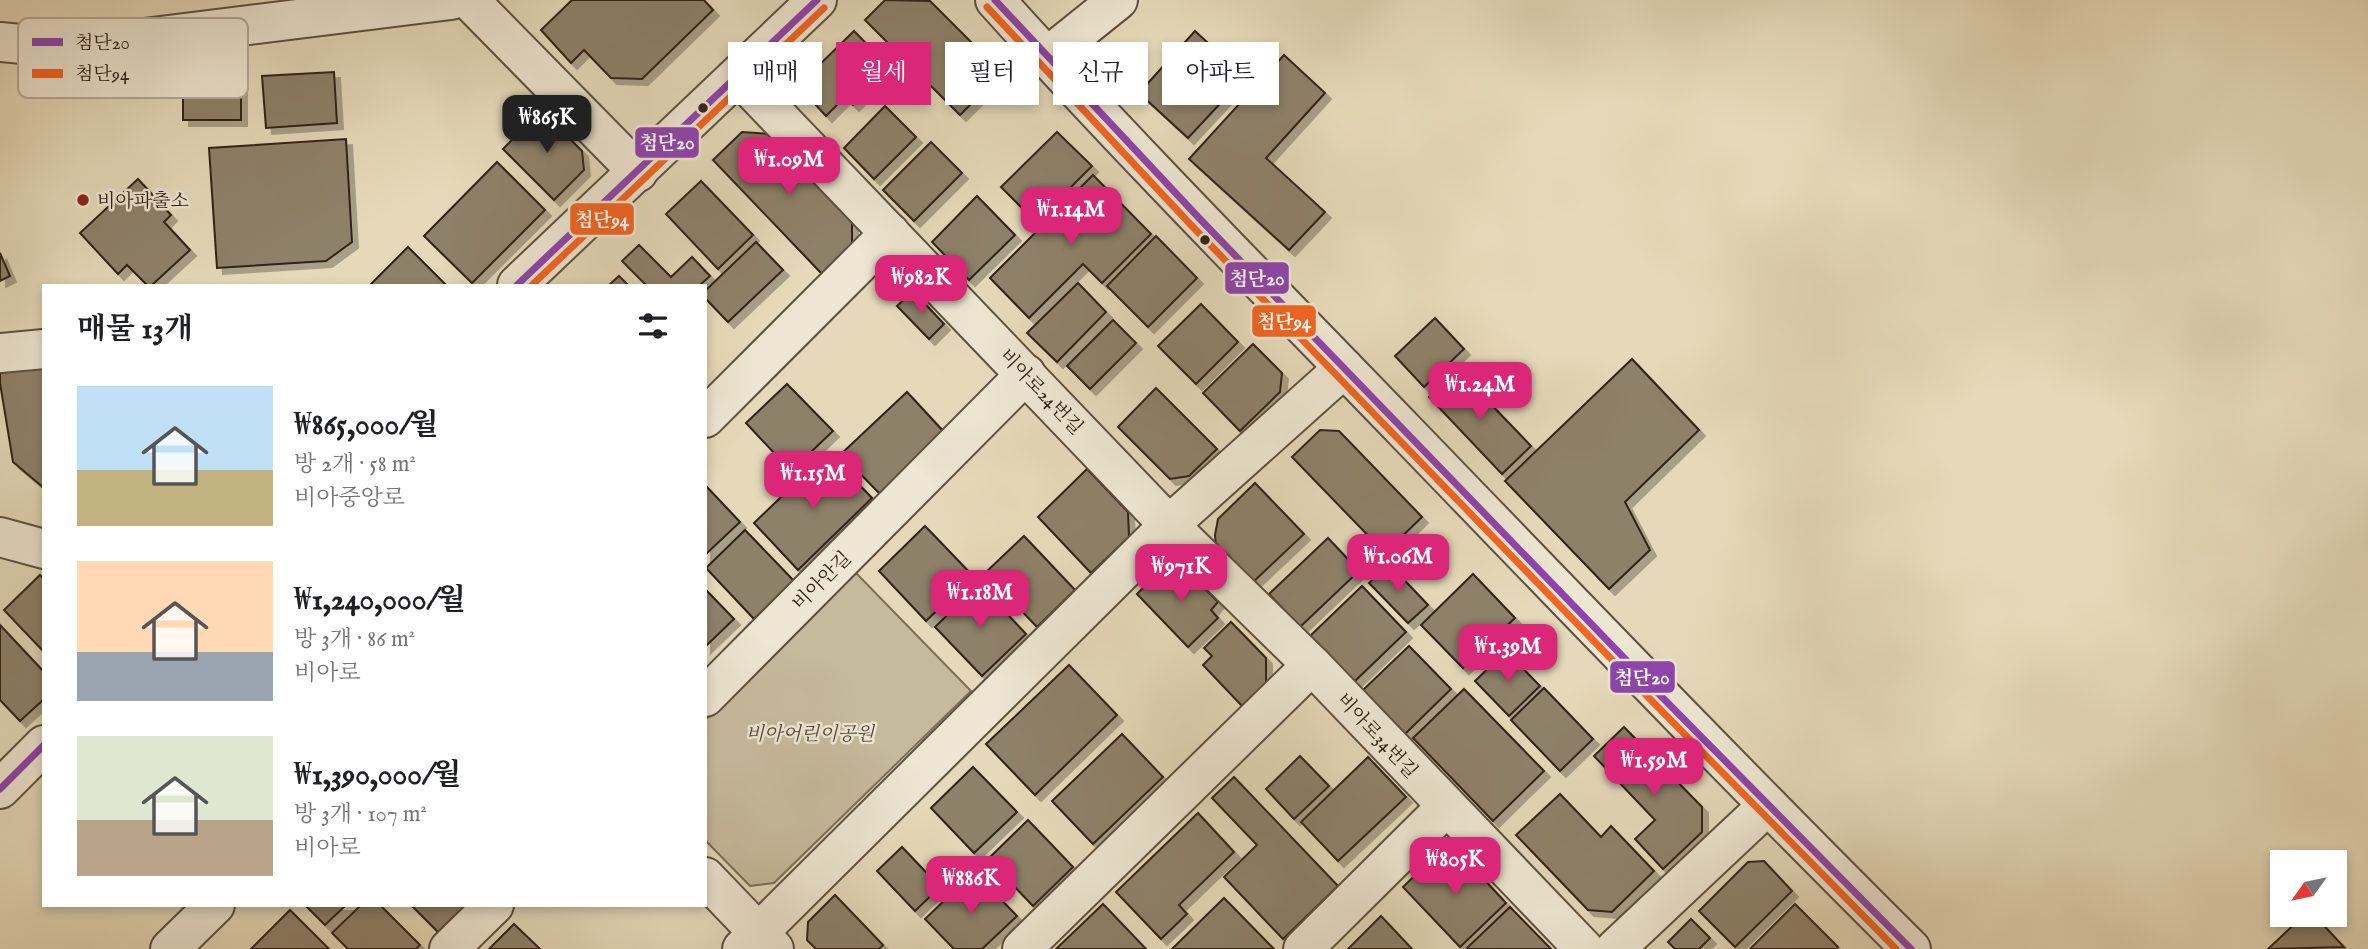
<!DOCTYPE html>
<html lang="ko">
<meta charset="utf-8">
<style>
:root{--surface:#fff;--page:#f2f2f2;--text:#202124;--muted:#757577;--accent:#db2777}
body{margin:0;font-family:"IM FELL English","Noto Serif KR",serif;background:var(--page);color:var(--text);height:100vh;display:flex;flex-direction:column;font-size:26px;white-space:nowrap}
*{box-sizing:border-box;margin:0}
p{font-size:23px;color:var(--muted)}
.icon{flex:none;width:38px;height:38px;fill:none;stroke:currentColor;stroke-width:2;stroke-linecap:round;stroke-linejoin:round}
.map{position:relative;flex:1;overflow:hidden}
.sheet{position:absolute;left:42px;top:284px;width:665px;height:623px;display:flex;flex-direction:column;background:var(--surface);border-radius:0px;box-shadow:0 4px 10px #0003}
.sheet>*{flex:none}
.top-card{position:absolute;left:728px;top:42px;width:665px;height:63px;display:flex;gap:14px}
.needle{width:46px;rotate:237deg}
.buttons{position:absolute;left:2270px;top:850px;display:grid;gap:14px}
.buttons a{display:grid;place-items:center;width:77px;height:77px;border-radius:0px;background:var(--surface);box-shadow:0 4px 10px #0003;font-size:35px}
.price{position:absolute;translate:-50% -60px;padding:0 16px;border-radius:14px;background:var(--accent);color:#fff;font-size:23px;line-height:46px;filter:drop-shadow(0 2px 4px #0008)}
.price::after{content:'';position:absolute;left:50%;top:42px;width:21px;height:16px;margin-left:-10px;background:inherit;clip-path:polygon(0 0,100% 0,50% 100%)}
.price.on{background:#222;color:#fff}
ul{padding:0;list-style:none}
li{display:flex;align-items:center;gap:21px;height:175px;padding:0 35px}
li span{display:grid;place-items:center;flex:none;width:196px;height:140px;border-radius:0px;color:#555}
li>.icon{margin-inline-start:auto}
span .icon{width:84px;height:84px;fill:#fffc;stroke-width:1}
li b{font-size:30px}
h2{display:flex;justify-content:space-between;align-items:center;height:84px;padding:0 35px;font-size:30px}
.tag{padding:0 24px;border-radius:0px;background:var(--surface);box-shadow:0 4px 10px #0003;font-size:24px;line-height:63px}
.tag.on{background:var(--accent);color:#fff}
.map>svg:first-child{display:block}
.green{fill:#c6ba9d;stroke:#7b6e5a;stroke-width:2}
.building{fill:#8e816b;stroke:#302217;stroke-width:2;filter:url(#shadow)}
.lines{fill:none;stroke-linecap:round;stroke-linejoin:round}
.minor-casing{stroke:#5d5040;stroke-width:42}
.minor{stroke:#eee6d2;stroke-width:38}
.bus-1-casing{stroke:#eee6d2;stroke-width:12}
.bus-2-casing{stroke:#eee6d2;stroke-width:12}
.bus-1{stroke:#8e44ad;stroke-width:7}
.bus-2{stroke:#f26522;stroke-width:7}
.bus-dot{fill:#302217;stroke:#eee6d2;stroke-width:2.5}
.poi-dot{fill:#8f2418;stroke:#eee6d2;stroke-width:2.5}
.labels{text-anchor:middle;stroke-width:5;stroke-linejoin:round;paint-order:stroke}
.poi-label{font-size:19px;fill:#302217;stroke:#eee6d2;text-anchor:start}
.street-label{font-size:19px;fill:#302217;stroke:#eee6d2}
.park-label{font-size:19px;font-style:italic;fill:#564838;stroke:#eee6d2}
.key{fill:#eee6d2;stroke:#b5ab9a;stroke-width:2}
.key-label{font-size:19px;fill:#302217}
.line-badge{stroke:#eee6d2;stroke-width:2.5}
.badge-label{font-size:19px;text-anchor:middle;font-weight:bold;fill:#fff}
</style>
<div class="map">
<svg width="2368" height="949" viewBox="0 0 2368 949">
<defs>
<filter id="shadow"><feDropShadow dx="6" dy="6" stdDeviation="0" flood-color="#0004"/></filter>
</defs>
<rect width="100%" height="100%" fill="#e5d9b9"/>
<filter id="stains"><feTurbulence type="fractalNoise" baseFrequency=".00286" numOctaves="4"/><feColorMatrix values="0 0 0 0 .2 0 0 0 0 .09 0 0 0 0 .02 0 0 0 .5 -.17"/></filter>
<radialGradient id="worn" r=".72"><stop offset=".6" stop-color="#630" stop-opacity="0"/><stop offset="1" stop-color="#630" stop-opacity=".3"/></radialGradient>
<!-- green -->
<path class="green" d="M856,573l115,118 -197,192 -24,3 -45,-46v-120z"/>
<!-- building -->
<g class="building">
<path d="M572,0h132l9,10 -71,69 -31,-1 -27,-28 -13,13 -30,-33z"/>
<path d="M885,0l45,1 63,63 -9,9 9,9 -33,33 -95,-95z"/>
<path d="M854,31l36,37 -37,37 -8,-8 -19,19 -14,-15 -5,-16 3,-11z"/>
<path d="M1195,31l50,46 -57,61 -49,-45z"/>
<path d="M1284,55l41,38 -59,65 59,54 -36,38 -100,-91z"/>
<rect x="183" y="67" width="58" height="53"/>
<path d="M334,72l3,51 -71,5 -4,-52z"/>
<path d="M885,106l31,31 -42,42 -30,-31z"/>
<path d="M541,110l41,41 2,19 -30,30 -51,-51z"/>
<path d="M742,132l28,2 82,85v27l-30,28 -109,-114z"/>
<path d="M1057,132l35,34 -56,56 -35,-35z"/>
<path d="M346,139l6,103 -26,19 -109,7 -8,-120z"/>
<path d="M931,142l31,31 -48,48 -31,-31z"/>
<path d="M497,162l48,48 -73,73 -48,-47z"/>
<path d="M1093,175l58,59 -49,49 -19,-19 -54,54 -39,-40z"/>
<path d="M138,179l33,36 -7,7 26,28 -38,35h-5l-20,-20 -9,9 -38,-41z"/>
<path d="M701,181l52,54 -35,34 -52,-55z"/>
<path d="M977,196l38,39 -46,45 -37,-38z"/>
<path d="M1156,236l41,42 -49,49 -41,-41z"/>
<path d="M756,242l27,28 -55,52 -23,-24v-7z"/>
<path d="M639,245l32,32 21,-20 18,19 -10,9h-54l-24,-24z"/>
<path d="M408,247l38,38h-76z"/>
<path d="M0,253l10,23 -10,5z"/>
<path d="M619,276l9,9h-19z"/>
<path d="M1078,283l28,29 -49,50 -30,-29z"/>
<path d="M913,291l31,33 -15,15 -32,-33z"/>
<path d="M1201,304l37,38 -42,42 -38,-38z"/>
<path d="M1435,318l29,31 -40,38 -29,-31z"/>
<path d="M1113,320l23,23 -46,46 -23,-23z"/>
<path d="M1253,344l29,29 -2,19 -40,39 -37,-38z"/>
<path d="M1632,359l67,71 -74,72 25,48 -41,39 -104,-108z"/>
<path d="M44,366v122l-31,-26 -13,-79v-10z"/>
<path d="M1458,370l73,76 -29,28 -73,-77z"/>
<path d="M787,384l46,47 -42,40 -45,-48z"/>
<path d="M1156,388l61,61 -28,27 -19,3 -52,-52z"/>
<path d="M907,392l37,40 -64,62 -39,-40z"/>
<path d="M1320,430l19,1 83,86 -37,36 -93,-96z"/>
<path d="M828,452l44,46 -74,72 -44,-47z"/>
<path d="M1087,469l41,43 1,25 -38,36 -53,-56z"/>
<path d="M1255,483l49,51 -53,50 -35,-37 -1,-12 3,-16z"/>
<path d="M705,485l35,37 -35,33z"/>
<path d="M925,526l48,50 -47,45 -47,-50z"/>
<path d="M745,530l49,51 -40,38 -48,-51z"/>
<path d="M1024,536l51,54 -38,37 -52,-54z"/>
<path d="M1328,538l31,33 -59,56 -31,-33z"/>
<path d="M1389,564l39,41 -20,18 -39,-40z"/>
<path d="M1160,571h28l30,31 -7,8 7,8 -30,29 -51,-53z"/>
<path d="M1473,574l42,44 -52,50 -42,-43z"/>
<path d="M40,575l4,4v73l-40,-42z"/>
<path d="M979,584l47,50 -44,42 -47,-49z"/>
<path d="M1362,586l44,46 -52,50 -44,-46z"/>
<path d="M705,589l29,30 -29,28z"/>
<path d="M1231,622l35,36v27l-23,22 -40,-42 9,-9 -8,-8z"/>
<path d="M0,625l44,47v27l-24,22 -20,-21z"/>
<path d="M1409,646l42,43 -46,45 -42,-44z"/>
<path d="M1506,651l34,35 -31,30 -34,-35z"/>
<path d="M1069,665l48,50 -82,80 -49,-51z"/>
<path d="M1544,688l49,51 -33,32 -49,-51z"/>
<path d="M1464,689l80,82 -51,50 -80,-83z"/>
<path d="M1624,727l78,80v25l-39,37 -28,-30 20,-19 -61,-64z"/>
<path d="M1122,734l41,43 -70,67 -41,-43z"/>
<path d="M1300,756l29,30 -35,33 -28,-30z"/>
<path d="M1368,757l38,40 -68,64 -37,-39z"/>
<path d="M973,767l44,45 -43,41 -43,-45z"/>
<path d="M1234,777l104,109 -55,53 -59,-62 33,-32 -45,-47z"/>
<path d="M1560,794l41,43 10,-11 43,45 -42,41 -24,-2 -72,-75z"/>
<path d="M1198,813l36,39 -55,53 8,9 -26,25 -45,-47z"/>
<path d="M1028,820l45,47 -40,39 -45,-47z"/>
<path d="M902,847l38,40 -25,24 -38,-40z"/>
<path d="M1435,856l29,2 42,45 -46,44 -57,-60z"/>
<path d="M1764,861l28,30 -57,56 -36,-36 49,-49z"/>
<path d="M974,872l43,44 -35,33h-28l-29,-30z"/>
<path d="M835,895l48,50 -4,4h-63l-9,-9 1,-18z"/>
<path d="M1224,898l50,51h-102z"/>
<path d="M1103,904l43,45h-90z"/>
<path d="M1795,904l43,43 -2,2h-86z"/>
<path d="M305,905h41l-21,20z"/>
<path d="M361,905h19l40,40 -4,4h-68l-16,-16z"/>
<path d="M411,905h55l-28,27z"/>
<path d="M1510,907l41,42h-83l-1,-1z"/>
<path d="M290,910l39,39h-78z"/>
<path d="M2304,915h10l30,32 -76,2z"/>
<path d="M1381,916l31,33h-64z"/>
<path d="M1691,919l19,19 -11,11h-24l-7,-7z"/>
<path d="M514,924l26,25h-51z"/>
</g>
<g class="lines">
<defs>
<g id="minor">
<path d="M469,0l169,172"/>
<path d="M995,0c133,148 273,289 411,432 168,174 334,347 505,517"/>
<path d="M0,42l64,6 387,-48"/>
<path d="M1047,57l71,-57"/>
<path d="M739,76l430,449 143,140 272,284"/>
<path d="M517,285l300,-285"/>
<path d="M0,353l44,-4"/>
<path d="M705,418l185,-185"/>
<path d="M0,537l44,12"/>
<path d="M705,697l321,-323"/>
<path d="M0,789l44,-44"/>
<path d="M705,877l69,72"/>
<path d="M170,949l45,-44"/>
<path d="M449,949l45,-44"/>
<path d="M742,949l427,-424 175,-157"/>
<path d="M1022,949l290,-284"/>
<path d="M1303,949l143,-142"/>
<path d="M1615,949l152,-143"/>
</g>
</defs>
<!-- minor casing -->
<use href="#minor" class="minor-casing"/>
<!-- minor -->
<use href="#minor" class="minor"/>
<defs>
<g id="bus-1">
<path d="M995,0l204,218 458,474 254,257"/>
<path d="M517,285l300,-285"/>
<path d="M0,789l44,-44"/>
</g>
<g id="bus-2">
<path d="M987,7l204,218 459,474 246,250"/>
<path d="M532,285l292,-277"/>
</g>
</defs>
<!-- bus-1 casing -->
<use href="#bus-1" class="bus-1-casing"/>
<!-- bus-2 casing -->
<use href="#bus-2" class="bus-2-casing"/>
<!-- bus-1 -->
<use href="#bus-1" class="bus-1"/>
<!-- bus-2 -->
<use href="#bus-2" class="bus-2"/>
</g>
<!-- markers -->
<g class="bus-dot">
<circle cx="703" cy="108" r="6"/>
<circle cx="1205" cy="240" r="6"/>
</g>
<circle class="poi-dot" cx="83" cy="200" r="7"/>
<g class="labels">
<!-- poi labels -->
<g class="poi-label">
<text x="97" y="207">비아파출소</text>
</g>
<!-- street labels -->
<g class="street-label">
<text transform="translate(1042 391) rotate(46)" y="7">비아로24번길</text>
<text transform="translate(821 580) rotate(-45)" y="7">비아안길</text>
<text transform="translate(1378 735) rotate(47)" y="7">비아로34번길</text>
</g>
<!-- park labels -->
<g class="park-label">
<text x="810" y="740">비아어린이공원</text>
</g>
</g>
<!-- legend -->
<rect x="18" y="18" width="230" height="80" rx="10" class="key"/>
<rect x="32" y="38" width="31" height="8" fill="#8e44ad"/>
<rect x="32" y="69" width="31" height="9" fill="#f26522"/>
<g class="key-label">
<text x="75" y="49">첨단20</text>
<text x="75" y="80">첨단94</text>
</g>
<g class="line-badge">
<rect x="634" y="126" width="66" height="33" rx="7" fill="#8e44ad"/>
<rect x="569" y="202" width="66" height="34" rx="7" fill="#f26522"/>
<rect x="1224" y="261" width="66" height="34" rx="7" fill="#8e44ad"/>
<rect x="1251" y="304" width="66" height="34" rx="7" fill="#f26522"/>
<rect x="1609" y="660" width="67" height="34" rx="7" fill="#8e44ad"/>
</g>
<g class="badge-label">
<text x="667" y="149">첨단20</text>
<text x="602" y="226">첨단94</text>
<text x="1257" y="285">첨단20</text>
<text x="1284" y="328">첨단94</text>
<text x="1642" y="684">첨단20</text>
</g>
<rect width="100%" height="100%" filter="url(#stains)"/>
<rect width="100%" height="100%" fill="url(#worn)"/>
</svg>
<div class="buttons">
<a><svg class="needle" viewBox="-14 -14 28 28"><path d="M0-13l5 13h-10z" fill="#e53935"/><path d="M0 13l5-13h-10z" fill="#757577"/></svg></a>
</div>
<b class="price on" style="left:547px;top:155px">₩865K</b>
<b class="price" style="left:789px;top:197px">₩1.09M</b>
<b class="price" style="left:1071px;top:247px">₩1.14M</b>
<b class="price" style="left:921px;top:315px">₩982K</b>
<b class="price" style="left:1480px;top:422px">₩1.24M</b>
<b class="price" style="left:813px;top:511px">₩1.15M</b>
<b class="price" style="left:1398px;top:594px">₩1.06M</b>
<b class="price" style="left:1181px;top:604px">₩971K</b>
<b class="price" style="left:980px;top:630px">₩1.18M</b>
<b class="price" style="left:1508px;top:684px">₩1.39M</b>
<b class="price" style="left:1654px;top:798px">₩1.59M</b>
<b class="price" style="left:1455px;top:897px">₩805K</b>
<b class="price" style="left:971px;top:916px">₩886K</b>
<div class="top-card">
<a class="tag">매매</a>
<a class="tag on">월세</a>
<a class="tag">필터</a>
<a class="tag">신규</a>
<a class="tag">아파트</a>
</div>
<section class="sheet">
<h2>매물 13개<svg class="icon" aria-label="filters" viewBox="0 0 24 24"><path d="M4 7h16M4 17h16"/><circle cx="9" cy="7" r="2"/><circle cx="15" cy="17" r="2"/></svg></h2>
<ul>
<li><span style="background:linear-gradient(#bfe0f5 60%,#c2b280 0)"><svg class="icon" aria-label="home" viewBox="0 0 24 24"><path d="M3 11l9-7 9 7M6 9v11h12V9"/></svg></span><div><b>₩865,000/월</b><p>방 2개 · 58 m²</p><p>비아중앙로</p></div></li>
<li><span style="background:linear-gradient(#ffd9b3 65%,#9aa5b1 0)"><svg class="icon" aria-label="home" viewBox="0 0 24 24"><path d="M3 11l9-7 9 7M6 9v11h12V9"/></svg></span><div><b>₩1,240,000/월</b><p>방 3개 · 86 m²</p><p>비아로</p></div></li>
<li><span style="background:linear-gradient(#dfe7d0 60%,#b9a48a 0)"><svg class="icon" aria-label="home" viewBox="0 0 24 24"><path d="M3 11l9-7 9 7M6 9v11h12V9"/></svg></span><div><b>₩1,390,000/월</b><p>방 3개 · 107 m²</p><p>비아로</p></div></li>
</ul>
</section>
</div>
